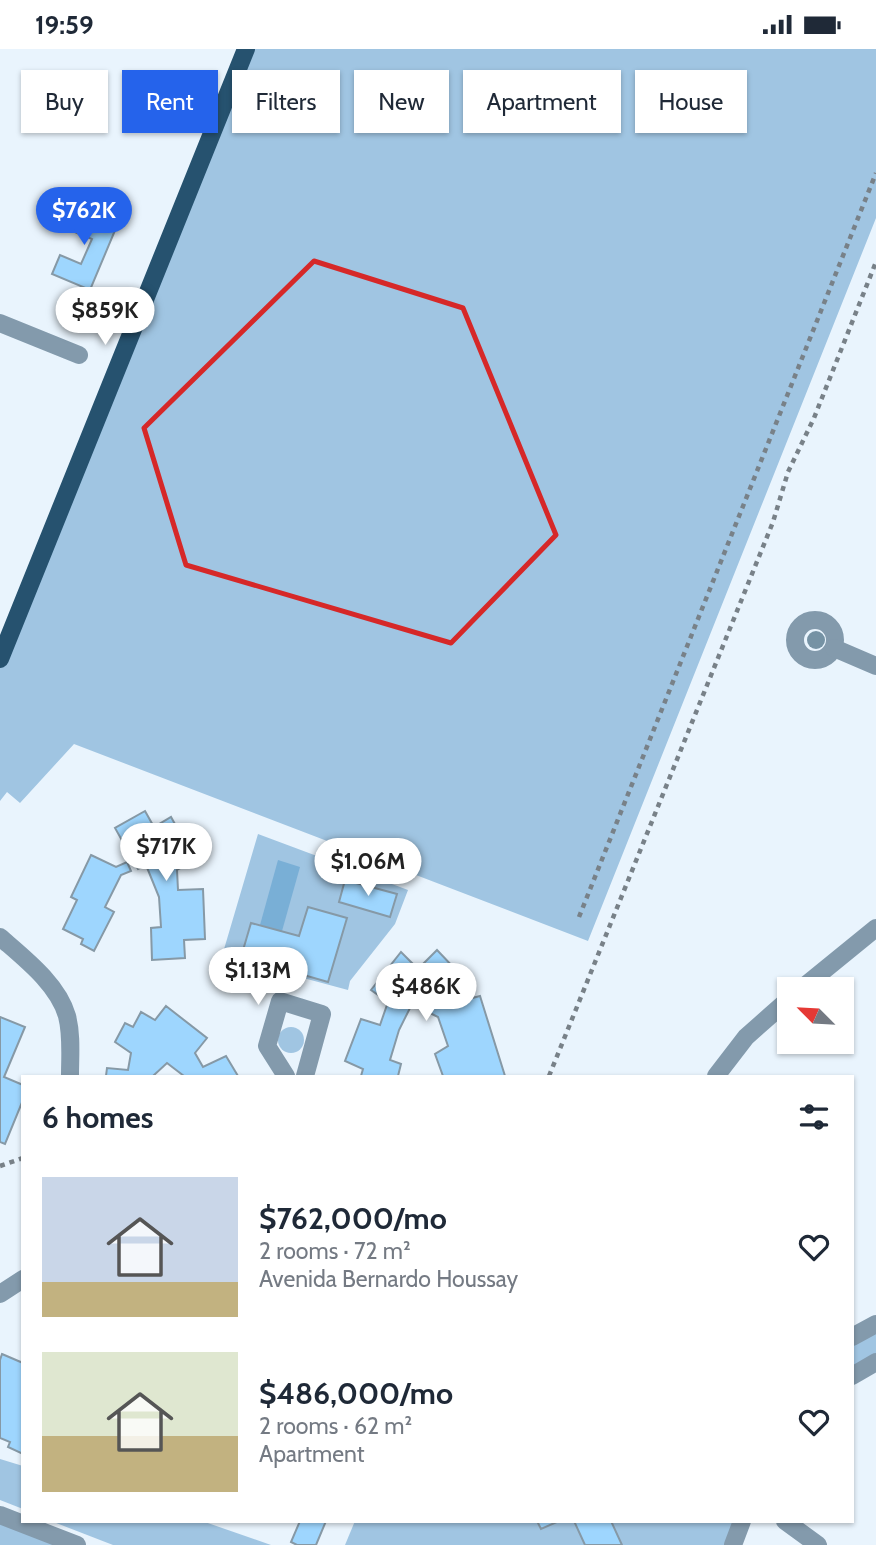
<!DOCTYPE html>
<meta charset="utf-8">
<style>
:root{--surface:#fff;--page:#f2f2f3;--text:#1f2937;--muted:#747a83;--accent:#2563eb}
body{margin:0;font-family:Cabin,sans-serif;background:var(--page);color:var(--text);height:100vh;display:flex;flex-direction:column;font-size:26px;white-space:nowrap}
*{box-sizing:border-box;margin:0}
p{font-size:23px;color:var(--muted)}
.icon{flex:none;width:38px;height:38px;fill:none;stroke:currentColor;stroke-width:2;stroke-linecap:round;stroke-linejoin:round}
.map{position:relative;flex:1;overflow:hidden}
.details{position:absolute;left:21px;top:1026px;width:833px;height:448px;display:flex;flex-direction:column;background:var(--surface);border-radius:0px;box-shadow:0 2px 5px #0004}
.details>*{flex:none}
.top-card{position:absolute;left:21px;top:21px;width:835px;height:63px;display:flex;gap:14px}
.needle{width:46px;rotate:294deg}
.controls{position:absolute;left:777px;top:928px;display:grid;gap:14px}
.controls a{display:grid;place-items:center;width:77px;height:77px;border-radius:0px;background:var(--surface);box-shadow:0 2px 5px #0004;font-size:35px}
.price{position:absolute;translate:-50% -60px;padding:0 16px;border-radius:24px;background:#fff;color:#222;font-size:23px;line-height:46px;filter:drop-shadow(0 2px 4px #0008)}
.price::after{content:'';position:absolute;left:50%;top:42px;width:21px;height:16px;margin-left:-10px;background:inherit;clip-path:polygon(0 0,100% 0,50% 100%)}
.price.active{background:var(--accent);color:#fff}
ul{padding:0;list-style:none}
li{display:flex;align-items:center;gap:21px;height:175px;padding:0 21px}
li span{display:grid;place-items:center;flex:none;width:196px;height:140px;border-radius:0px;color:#555}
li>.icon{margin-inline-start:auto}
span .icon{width:84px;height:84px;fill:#fffc;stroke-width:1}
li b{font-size:30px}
h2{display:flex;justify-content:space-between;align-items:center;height:84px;padding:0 21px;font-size:30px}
.chip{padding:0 24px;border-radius:0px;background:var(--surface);box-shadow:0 2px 5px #0004;font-size:24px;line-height:63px}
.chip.active{background:var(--accent);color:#fff}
.status{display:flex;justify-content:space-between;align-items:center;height:49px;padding:0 35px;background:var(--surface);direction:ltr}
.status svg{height:19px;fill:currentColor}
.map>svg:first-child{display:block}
.green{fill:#a0c5e2}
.water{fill:#79afd6}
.building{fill:#9ed6fe;stroke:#8699a6;stroke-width:2}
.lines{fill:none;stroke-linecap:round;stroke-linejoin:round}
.path{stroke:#788188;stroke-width:4.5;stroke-dasharray:5 5;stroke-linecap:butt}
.minor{stroke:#839aac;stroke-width:18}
.major{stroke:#26526f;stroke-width:18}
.tree{fill:#7592a4}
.marked{fill:none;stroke:#d62828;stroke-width:5;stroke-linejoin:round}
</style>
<div class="status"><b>19:59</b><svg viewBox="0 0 49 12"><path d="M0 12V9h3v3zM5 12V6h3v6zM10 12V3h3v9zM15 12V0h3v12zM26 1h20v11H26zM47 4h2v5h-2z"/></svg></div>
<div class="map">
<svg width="876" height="1496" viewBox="0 0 876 1496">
<rect width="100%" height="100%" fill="#e9f4fd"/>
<!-- green -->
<g class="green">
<path d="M246,0h630v169l-288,723 -514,-197 -54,59 -13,-11 -7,9v-142z"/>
<path d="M258,785l150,56 -13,34 -45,57 -2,9 -126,-34z"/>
<circle cx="291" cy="991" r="13"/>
<path d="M876,1275v38l-24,14v-38z"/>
<path d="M0,1410l23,7v43l-23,-9z"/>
<path d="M0,1466l77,30h-77z"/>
<path d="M51,1472h151l69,24h-158z"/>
<path d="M355,1472h387l-9,24h-388z"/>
</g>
<!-- water -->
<path class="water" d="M278,811l22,7 -18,64 -22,-6z"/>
<!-- building -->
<g class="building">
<path d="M63,156l53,23 -26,62 -38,-16 8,-19 21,9 11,-25 -37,-15z"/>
<path d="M145,762l9,16 17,-10 24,43 -18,10 1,20 25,-1 2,50 -21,1 1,18 -33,2 -1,-32 10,-1 -2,-30 -13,-32 -8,4 -23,-41z"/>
<path d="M91,806l25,12 11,-5 4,9 -10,4 -16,32 9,5 -20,39 -13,-7 2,-5 -20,-10 14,-29 -6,-3z"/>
<path d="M345,831l52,14 -7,23 -51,-15z"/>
<path d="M308,858l39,11 -19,64 -87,-25 10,-34 48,13z"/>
<path d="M437,901l20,21 -13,14 9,18 27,-7 25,80h-62l-8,-22 13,-8 -10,-29 -26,-13 -13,26 -9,30 11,4 -3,12h-37l2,-7 -18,-8 16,-42 19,6 8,-23 -17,-12 30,-38 17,17z"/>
<path d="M166,957l41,32 -12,15 8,14 23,-11 12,20h-54l-17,-13 -14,13h-47l1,-8 21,2 3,-17 -16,-11 10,-19 8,4 8,-15 14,8z"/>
<path d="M0,968l25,10 -21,50 19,8v15l-18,44 -5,-2z"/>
<path d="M2,1305l21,9v91l-15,-7 2,-5 -10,-4v-78z"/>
<path d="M300,1472h26l-10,24h-19l-6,-3z"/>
<path d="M537,1472h22l-18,8z"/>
<path d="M574,1472h37l11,24h-37z"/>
</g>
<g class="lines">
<!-- path -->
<g class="path">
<path d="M579,868l297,-744"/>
<path d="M549,1027l224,-554 15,-50 26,-54 62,-156"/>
<path d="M0,1117l23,-8"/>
</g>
<!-- minor -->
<g class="minor">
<path d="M0,274l79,32"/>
<circle cx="815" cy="591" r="20"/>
<path d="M834,599l42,18"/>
<path d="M0,888c24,21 58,47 67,79 5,19 3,40 3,60"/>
<path d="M801,940l75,-61"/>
<path d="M286,1027l-19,-30 13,-45 42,13 -17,62"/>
<path d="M716,1027l30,-39 43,-38"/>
<path d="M0,1245l23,-15"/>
<path d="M852,1288l24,-13"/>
<path d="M852,1327l24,-14"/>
<path d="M0,1466l77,30"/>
<path d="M785,1472l33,24"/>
<path d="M733,1496l9,-24"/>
</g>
<!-- major -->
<path class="major" d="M0,610l246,-610"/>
</g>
<!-- trees -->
<circle class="tree" cx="816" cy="591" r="9"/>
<!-- marked area -->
<path class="marked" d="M314,212l149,47 93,227 -105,108 -265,-78 -42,-137z"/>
</svg>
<div class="controls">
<a><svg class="needle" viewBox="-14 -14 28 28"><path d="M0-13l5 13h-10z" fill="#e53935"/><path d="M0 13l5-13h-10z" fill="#747a83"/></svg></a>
</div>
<b class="price active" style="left:84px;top:198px">$762K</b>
<b class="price" style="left:105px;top:298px">$859K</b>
<b class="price" style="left:166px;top:834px">$717K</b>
<b class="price" style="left:368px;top:849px">$1.06M</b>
<b class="price" style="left:258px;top:958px">$1.13M</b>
<b class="price" style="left:426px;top:974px">$486K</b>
<div class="top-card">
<a class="chip">Buy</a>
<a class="chip active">Rent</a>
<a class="chip">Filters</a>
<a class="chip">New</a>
<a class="chip">Apartment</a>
<a class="chip">House</a>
</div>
<section class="details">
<h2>6 homes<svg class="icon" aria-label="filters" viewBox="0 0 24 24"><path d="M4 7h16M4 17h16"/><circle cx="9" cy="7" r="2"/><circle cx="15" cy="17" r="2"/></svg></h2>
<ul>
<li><span style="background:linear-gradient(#c9d6e8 75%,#c2b280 0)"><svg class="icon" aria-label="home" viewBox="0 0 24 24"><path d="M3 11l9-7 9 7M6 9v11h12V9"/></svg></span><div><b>$762,000/mo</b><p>2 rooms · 72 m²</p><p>Avenida Bernardo Houssay</p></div><svg class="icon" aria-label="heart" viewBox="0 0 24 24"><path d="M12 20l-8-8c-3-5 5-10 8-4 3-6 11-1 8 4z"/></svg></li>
<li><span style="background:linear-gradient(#dfe7d0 60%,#c2b280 0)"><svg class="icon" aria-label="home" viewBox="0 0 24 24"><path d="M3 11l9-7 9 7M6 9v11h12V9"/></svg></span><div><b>$486,000/mo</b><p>2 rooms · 62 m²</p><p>Apartment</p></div><svg class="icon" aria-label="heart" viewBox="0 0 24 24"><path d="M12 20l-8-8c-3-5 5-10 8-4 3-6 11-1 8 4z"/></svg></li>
</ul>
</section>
</div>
